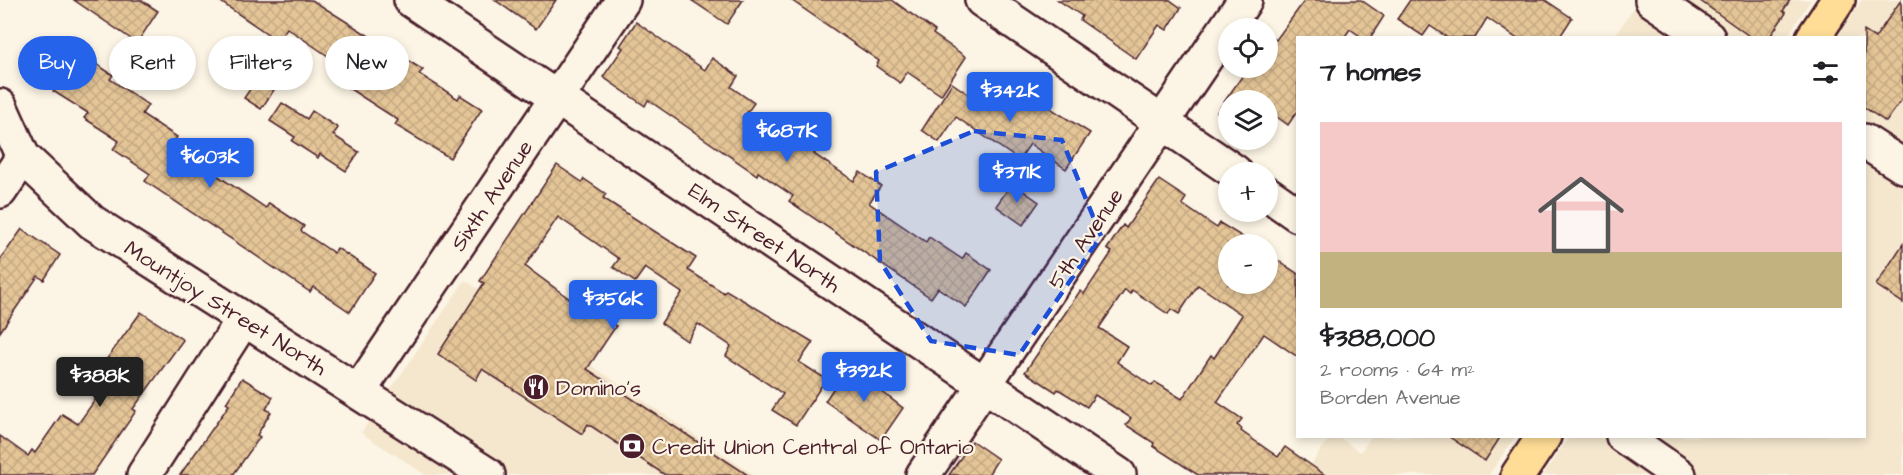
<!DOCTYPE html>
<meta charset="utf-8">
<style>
:root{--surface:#fff;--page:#f2f2f2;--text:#202124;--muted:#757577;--line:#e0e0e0;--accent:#2563eb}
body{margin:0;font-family:"Architects Daughter",sans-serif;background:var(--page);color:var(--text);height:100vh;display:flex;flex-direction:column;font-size:22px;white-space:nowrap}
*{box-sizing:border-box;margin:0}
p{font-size:20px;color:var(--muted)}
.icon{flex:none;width:33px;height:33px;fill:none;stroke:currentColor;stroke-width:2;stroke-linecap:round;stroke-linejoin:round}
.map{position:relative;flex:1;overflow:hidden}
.side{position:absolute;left:1296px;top:36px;width:570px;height:402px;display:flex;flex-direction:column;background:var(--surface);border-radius:0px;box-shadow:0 3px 9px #0003}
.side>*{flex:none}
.banner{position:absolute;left:18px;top:36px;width:570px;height:54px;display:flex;gap:12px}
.controls{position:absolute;left:1218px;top:18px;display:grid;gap:12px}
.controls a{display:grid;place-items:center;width:60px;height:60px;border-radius:50%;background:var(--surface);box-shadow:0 3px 9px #0003;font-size:30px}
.price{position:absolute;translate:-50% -51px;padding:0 14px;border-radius:6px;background:var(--accent);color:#fff;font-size:20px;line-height:39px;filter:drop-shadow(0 2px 3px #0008)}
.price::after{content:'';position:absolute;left:50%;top:36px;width:18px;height:14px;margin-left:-9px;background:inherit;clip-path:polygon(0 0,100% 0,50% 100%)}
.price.current{background:#222;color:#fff}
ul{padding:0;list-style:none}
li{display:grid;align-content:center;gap:12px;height:318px;padding:0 24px}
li+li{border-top:2px solid var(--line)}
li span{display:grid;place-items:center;height:186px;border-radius:0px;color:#555}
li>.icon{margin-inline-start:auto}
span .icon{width:108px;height:108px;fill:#fffc;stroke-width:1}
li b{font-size:26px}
h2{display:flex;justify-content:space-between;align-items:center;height:72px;padding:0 24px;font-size:26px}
.tag{padding:0 21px;border-radius:27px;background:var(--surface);box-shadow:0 3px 9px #0003;font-size:21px;line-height:54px}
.tag.current{background:var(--accent);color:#fff}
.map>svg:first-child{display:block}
.built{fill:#f5e7ce}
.building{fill:url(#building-cross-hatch);stroke:#4a1f2b;stroke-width:1.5;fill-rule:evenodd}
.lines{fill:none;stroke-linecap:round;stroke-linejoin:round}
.minor-casing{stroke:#4a1f2b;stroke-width:38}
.major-casing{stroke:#4a1f2b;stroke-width:38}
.minor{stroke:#fcf5e5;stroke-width:33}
.major{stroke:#ffdd96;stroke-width:33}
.marked{fill:#1d4ed8;fill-opacity:0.2;stroke:#1d4ed8;stroke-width:4.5;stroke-dasharray:12 8;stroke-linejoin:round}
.labels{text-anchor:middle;stroke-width:4.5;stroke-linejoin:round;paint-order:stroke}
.street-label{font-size:22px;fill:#4a1f2b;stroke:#fcf5e5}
.poi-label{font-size:22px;fill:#4a1f2b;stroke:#fcf5e5;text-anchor:start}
</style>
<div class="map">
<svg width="1903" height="475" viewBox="0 0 1903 475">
<defs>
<pattern id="building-cross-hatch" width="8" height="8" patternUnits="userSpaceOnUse" patternTransform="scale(1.5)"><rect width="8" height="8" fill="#e4c597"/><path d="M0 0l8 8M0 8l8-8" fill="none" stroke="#c5a982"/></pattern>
</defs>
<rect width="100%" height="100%" fill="#fcf5e5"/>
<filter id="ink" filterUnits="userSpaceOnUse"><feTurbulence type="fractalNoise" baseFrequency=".0167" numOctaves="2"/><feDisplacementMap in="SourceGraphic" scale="12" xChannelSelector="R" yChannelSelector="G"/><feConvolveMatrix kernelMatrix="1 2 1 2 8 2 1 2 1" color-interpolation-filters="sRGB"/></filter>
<g filter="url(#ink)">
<!-- built -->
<g class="built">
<path d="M1639,0h172l-24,37 -174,1z"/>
<path d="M1862,0h41v475h-360l26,-38 295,-1v-398l-27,-1z"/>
<path d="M465,280l289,195h-328l-65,-42z"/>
<path d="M1330,437h9l21,15 11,-15h144l-26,38h-185z"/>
</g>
<!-- building -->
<g class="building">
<path d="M74,0h67l17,11 -21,32z"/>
<path d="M218,0h94l111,70 -4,4 39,25 2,-4 22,14 -32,49 -55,-33 3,-5 -59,-38 8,-13 -22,-15 -38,-26 -9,13z"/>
<path d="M495,0h61l-20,29z"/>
<path d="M691,0h52l-16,24z"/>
<path d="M791,0h101l43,31 -2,3 33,23 -25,38 -34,-23 -7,11 -24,-17 3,-5z"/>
<path d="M1058,0h112l11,8 -14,22 -8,-5 -23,34 -56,-39 2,-4z"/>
<path d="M1305,0h56l23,16 -14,22h-7l-13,-9 -6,9h-46v72l-10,15 -11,-8 -9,15v-32h-40v20l-11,-8 31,-44h20v-34l8,6z"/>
<path d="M1410,0h135l27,18 -13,20h-43l-29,-20 -12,20h-27l-18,-12 -7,10 -26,-17z"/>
<path d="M1699,0h91l-7,11 3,2 -17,25h-17z"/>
<path d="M1901,0l2,98 -17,24 -22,-15v-76l11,7z"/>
<path d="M636,22l69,48 7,-12 26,18 -7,11 23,16 -11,15 39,26 14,-21 27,18 -9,13 40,27 6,-9 21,14 -12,17 57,39 3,-5 33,22 4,-6 25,17 -25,37 -28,-19 -7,10 -142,-97 4,-5 -35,-24 -1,3 -109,-75 -3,6 -42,-29 20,-29 -3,-2z"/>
<path d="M78,52l35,23 -3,4 38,26 -6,9 35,23 -5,8 94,63 3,-5 35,23 -3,5 33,22 3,-5 38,25 -25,39 -37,-25 -3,5 -165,-111 5,-7 -37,-25 6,-8 -35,-23 4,-5 -35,-22z"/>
<path d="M257,79l17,11 -13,19 -17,-11z"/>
<path d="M1004,79l86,54 -24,36 -36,-25 -11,16 -63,-43 -17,25 -17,-12 30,-47 34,23z"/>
<path d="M282,103l25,16 5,-8 26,17 -5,7 26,17 -13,19 -26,-17 -2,4 -26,-17 3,-4 -25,-16z"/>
<path d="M557,165l25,17 2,-3 22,15 -3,4 93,60 -8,12 36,23 2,-3 87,52 -14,20 27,17 -30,46 -24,-15 11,-16 -57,-38 5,-10 -33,-22 -11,17 -26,-18 21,-30 -37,-25 -10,14 -22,-15 6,-8 -61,-42 -33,49 60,44 3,-3 4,3 2,-4 20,14 -2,4 4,2 -29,43 161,106h-83l-77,-51 -6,10 -100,-65 -6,11 -38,-26 46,-71 -4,-2z"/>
<path d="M1159,180l27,18 -4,6 35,24 3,-5 34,21h-26v40h40v-30l30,20v83l-34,-23 -47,68 25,17 -5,6 5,4 -1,2 37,26 7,-10 40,28h-127l-45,-29 1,-3 -28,-18 5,-7 -36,-23 -8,12 -29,-18 -2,3 -31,-20 55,-81 4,3 28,-42 -5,-3 16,-24 3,3zM1198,285l44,30 -28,43 -3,-3 -29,44 -27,-17 -3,4 -35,-24 10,-16 -28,-18 26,-38 5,4 2,-4 36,24 3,-5 8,5z"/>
<path d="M1012,183l27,19 -16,23 -27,-19z"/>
<path d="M22,229l38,26 -16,25 -6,-4 -38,56v-72z"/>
<path d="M1903,244v59l-27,-18z"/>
<path d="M141,312l42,28 -50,69 3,2 -44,64h-92v-39l28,20 4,-6 3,3 27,-39 16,10 32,-45 -12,-8z"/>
<path d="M848,366l55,42 -22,32 -56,-39z"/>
<path d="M242,378l31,19 -7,12 5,3 -14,23 3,2 -27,38h-53l49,-70 -3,-2z"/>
<path d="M1448,436h53l-16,25z"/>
<path d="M972,441l26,18 -10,16h-39z"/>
</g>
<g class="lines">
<defs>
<g id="minor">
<path d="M411,0l708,475"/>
<path d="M982,0l253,172"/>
<path d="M1652,0l56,38"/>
<path d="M0,106l23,51 69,65 396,253"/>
<path d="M1864,141l39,25"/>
<path d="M0,191l23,-34"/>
<path d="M1268,194l30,21"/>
<path d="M359,391l264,-391"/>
<path d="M1623,436l56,39"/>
<path d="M144,475l99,-155"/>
<path d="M923,475l322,-475"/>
</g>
<g id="major">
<path d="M1813,38l25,-38"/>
<path d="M1518,475l26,-39"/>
</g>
</defs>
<!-- minor casing -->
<use href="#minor" class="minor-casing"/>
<!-- major casing -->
<use href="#major" class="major-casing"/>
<!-- minor -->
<use href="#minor" class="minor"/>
<!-- major -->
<use href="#major" class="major"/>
</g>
</g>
<!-- marked area -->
<path class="marked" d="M974,131l88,9 39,96 -82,119 -88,-14 -51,-80 -4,-89z"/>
<!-- icons -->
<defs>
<symbol id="restaurant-disc" viewBox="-11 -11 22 22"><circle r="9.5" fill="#4a1f2b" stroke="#fcf5e5"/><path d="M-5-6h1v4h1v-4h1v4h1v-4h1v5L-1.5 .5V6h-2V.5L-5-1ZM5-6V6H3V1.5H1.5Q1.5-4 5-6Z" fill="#fff"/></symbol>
<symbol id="bank-disc" viewBox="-11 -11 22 22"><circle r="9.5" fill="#4a1f2b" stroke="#fcf5e5"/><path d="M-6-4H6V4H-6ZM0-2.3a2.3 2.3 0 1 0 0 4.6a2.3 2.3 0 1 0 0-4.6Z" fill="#fff"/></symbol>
</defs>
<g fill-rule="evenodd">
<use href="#restaurant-disc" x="521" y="372" width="30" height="30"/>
<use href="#bank-disc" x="617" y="431" width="30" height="30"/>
</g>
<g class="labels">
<!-- street labels -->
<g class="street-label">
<text transform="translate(491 195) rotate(-56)" y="8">Sixth Avenue</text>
<text transform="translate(765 237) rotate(34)" y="8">Elm Street North</text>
<text transform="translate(1085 238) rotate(-56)" y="8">5th Avenue</text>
<text transform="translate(226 307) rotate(32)" y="8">Mountjoy Street North</text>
</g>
<!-- poi labels -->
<g class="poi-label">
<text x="556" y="395">Domino's</text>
<text x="652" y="454">Credit Union Central of Ontario</text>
</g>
</g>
</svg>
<div class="controls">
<a><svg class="icon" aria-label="locate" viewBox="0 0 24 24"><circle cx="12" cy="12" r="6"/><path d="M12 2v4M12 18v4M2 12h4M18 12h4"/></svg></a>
<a><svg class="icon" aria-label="layers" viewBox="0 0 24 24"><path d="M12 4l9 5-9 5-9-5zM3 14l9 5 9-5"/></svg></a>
<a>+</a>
<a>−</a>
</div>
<b class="price" style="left:1010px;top:123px">$342K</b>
<b class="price" style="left:787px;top:163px">$687K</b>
<b class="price" style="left:210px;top:189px">$603K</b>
<b class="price" style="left:1017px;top:204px">$371K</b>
<b class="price" style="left:613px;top:331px">$356K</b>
<b class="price" style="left:864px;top:403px">$392K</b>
<b class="price current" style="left:100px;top:408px">$388K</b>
<div class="banner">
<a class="tag current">Buy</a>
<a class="tag">Rent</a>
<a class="tag">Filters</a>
<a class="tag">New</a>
</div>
<section class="side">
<h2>7 homes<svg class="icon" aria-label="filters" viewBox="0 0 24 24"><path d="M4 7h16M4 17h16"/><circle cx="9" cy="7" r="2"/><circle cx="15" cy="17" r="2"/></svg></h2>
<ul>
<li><span style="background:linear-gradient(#f6c9c9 70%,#c2b280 0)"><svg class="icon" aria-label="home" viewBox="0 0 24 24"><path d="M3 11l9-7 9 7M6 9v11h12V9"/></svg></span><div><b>$388,000</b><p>2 rooms · 64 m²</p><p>Borden Avenue</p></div></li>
</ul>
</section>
</div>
